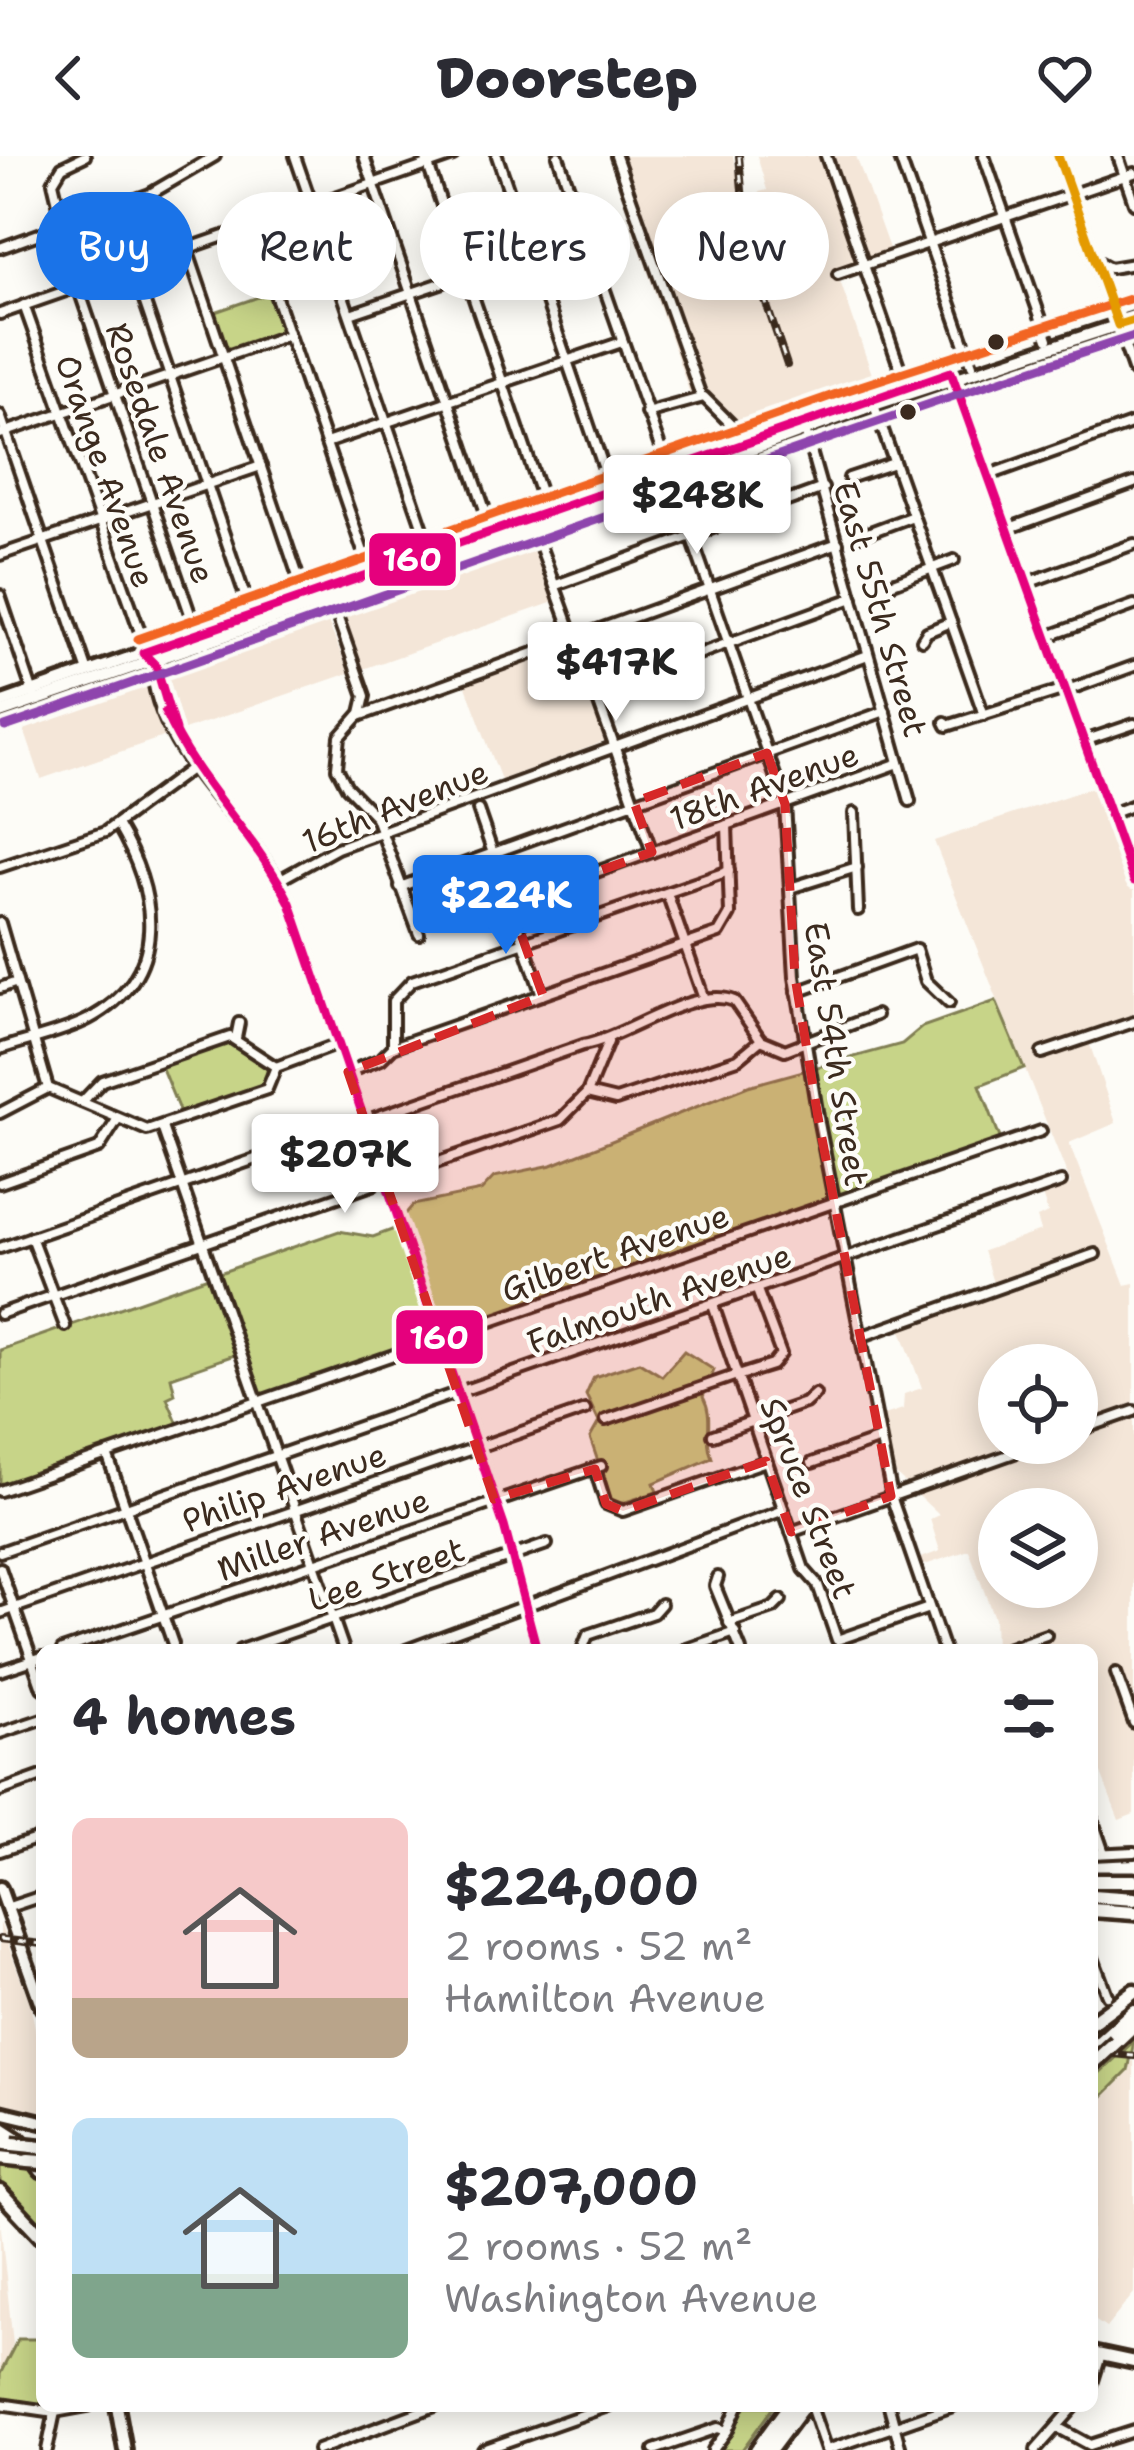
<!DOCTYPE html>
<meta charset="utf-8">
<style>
:root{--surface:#fff;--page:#f2f2f3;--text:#2b2b33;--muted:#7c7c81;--accent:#1a73e8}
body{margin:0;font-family:"Shantell Sans",sans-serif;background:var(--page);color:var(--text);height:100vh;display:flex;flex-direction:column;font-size:45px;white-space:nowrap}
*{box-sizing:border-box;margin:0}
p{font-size:39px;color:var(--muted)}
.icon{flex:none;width:66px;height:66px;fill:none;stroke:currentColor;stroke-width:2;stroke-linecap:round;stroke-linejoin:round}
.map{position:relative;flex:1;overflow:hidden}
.side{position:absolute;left:36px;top:1488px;width:1062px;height:768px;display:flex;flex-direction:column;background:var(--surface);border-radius:18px;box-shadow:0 6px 30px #0003}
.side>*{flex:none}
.top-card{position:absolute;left:36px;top:36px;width:1062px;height:108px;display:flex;gap:24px}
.controls{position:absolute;left:978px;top:1188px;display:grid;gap:24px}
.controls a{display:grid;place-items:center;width:120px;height:120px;border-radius:50%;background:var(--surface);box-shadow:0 6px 30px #0003;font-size:60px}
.price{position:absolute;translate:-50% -102px;padding:0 27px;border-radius:12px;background:#fff;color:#222;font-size:39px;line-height:78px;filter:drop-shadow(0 3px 6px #0008)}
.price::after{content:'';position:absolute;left:50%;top:72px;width:36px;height:27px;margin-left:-18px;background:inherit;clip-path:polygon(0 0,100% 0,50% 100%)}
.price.current{background:var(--accent);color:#fff}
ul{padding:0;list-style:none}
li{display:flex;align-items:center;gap:36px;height:300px;padding:0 36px}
li span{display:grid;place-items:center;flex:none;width:336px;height:240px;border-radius:18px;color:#555}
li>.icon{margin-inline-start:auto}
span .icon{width:144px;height:144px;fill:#fffc;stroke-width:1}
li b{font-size:51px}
h2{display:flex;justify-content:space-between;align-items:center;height:144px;padding:0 36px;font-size:51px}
.pill{padding:0 42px;border-radius:54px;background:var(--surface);box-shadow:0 6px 30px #0003;font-size:42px;line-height:108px}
.pill.current{background:var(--accent);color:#fff}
header{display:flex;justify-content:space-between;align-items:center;height:156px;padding:0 36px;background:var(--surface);font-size:54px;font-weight:800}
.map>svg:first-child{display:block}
.built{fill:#f4e6d8;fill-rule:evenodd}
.green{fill:#c7d488;stroke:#817f53;stroke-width:3}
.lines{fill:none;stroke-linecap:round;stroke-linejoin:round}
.minor-casing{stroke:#3b2a1e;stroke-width:16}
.major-casing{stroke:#3b2a1e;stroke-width:20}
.highway-casing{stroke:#3b2a1e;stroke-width:21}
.minor{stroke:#fdfcf7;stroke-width:8}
.major{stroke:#fdfcf7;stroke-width:10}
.highway{stroke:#fdfcf7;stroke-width:12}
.rail-casing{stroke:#3b2a1e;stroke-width:8}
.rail{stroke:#fdfcf7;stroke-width:3;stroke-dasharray:9;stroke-linecap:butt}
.highway-bridge-casing{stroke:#3b2a1e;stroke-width:21;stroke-linecap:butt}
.highway-bridge{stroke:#fdfcf7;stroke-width:12}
.bus-1-casing{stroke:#fdfcf7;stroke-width:18}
.bus-2-casing{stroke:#fdfcf7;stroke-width:18}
.bus-3-casing{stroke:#fdfcf7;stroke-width:18}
.bus-4-casing{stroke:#fdfcf7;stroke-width:18}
.bus-1{stroke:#e5007d;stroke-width:9}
.bus-2{stroke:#8e44ad;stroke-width:9}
.bus-3{stroke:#f26522;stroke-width:9}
.bus-4{stroke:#e49a03;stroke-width:9}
.marked{fill:#d62828;fill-opacity:0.2;stroke:#d62828;stroke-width:9;stroke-dasharray:24 15;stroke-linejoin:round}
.bus-dot{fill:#3b2a1e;stroke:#fdfcf7;stroke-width:4.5}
.labels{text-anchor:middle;stroke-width:9;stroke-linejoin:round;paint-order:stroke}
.street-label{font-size:33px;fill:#3b2a1e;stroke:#fdfcf7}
.line-badge{stroke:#fdfcf7;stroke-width:4.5}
.badge-label{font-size:33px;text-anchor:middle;font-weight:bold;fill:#fff}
</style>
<header><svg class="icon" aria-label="back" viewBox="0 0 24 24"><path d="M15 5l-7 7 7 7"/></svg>Doorstep<svg class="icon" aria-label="heart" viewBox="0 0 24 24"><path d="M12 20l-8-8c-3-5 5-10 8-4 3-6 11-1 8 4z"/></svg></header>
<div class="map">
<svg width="1134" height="2294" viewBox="0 0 1134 2294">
<rect width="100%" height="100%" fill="#fdfcf7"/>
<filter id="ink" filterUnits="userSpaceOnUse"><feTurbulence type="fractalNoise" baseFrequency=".00833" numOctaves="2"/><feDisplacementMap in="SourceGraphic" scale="24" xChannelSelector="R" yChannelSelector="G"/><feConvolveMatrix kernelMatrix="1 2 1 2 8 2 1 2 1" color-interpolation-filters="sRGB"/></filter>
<g filter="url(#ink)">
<!-- built -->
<g class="built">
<path d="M608,0h125l24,109 20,-5 -18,-68 8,-2 -10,-34h99l36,101 -54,18 41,120 -109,39 -26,1 -31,-34 -22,-4z"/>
<path d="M531,383l23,63 -191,67 -22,-65z"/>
<path d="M323,454l26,63 -165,57 -19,-66z"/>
<path d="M570,489l36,96 -105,39 -36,-96z"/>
<path d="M145,517l24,62 -128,44 -22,-64z"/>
<path d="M1099,629l35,96v141l-46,17 28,84 -47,20 56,142 9,-2v531l-15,6 -27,-70v-100h-97l-1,-32 -25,-68 -53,18 -3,-7 27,-10 -10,-32 9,-4 -52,-49 -9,-49 25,-8 1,-15 18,-6 -24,-66 97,-33 -12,-38 58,-20 -4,-13 11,-5 -6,-18 29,-11 -137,-343zM999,1209h78v78h-78zM999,1353h78v78h-78z"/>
<path d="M0,1767l30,80 12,59v50l-42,-10z"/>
<path d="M1134,1904v233l-28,35 -10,-7 -4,4v-218z"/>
<path d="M0,2064l13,124 -13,30z"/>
</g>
<!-- green -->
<g class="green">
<path d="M270,137l13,38 -57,20 -14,-38z"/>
<path d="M996,845l28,67 -44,17 22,58 -731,248 -14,11 -17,-49 -69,24 4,17 -8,4 11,26 -178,61v-135l339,-119 34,6 19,-7 21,-25 68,-14 13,-14 58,-12 196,-79 154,-42 20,-17z"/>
<path d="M232,885l35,26v16l-86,32 -20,-49z"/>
<path d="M684,1195l30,19 -11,27c12,22 0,39 9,61l-58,25 3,9 -44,14 -23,-68 9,-16 -13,-27 8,-18 45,-15 23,14z"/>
<path d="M1134,1885l-6,30 -36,36v-27z"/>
<path d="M0,2009l34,3 8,9v53l-42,-44z"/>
<path d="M18,2183h24v65l-42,-6v-24z"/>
<path d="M746,2250h28l-32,44h-30z"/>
</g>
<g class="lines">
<defs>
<g id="minor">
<path d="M295,0l136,396"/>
<path d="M364,0l132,386"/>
<path d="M425,0l122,356"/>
<path d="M497,0l118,345"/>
<path d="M558,0l227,648 10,173 24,146 74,379 51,148"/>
<path d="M616,0l85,240"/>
<path d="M826,0l80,230"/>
<path d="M899,0l73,209"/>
<path d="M984,0l64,183"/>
<path d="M1058,0l76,216"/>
<path d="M1118,0l16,47"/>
<path d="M63,68l-10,-42 9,-15 23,-11"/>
<path d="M252,71l119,348"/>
<path d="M0,92l150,-54 65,-38"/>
<path d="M187,93l119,351"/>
<path d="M1097,105l13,7 24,-4"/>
<path d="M133,112l119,348"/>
<path d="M838,118l296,-101"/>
<path d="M78,131l119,347"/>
<path d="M24,149l151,425"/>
<path d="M0,158l453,-158"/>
<path d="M350,158l235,-80"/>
<path d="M951,216l183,509"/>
<path d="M874,249l110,310"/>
<path d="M646,257l58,-16 37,37 16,2"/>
<path d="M0,259l88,257"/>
<path d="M805,274l105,371"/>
<path d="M0,278l288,-99"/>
<path d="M326,287l296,-101"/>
<path d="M989,319l145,-52"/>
<path d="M849,322l45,-15"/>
<path d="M534,373l40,110"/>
<path d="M1007,373l127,-46"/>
<path d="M862,379l51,-19"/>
<path d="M0,399l261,-89"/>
<path d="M1027,427l107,-39"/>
<path d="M556,429l267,-97"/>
<path d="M877,433l77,-29"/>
<path d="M328,434l37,106 -4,17 -21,24 -3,31 10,19 29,30 43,117"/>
<path d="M0,439l34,101"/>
<path d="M1046,481l88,-32"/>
<path d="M922,484l5,-8 24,-10"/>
<path d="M151,506c4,97 103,159 139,241l214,623 33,124"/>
<path d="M587,514l65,182"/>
<path d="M1065,535l69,-25"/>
<path d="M594,536l259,-94"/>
<path d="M359,560l479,-173"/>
<path d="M945,566l2,4 118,-37"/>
<path d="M1084,585l50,-17"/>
<path d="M478,654l64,185"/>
<path d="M854,657l4,97"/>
<path d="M1110,658l24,-9"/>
<path d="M0,711l105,-35 87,-64"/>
<path d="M279,724l58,-32 531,-193"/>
<path d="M400,731l485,-176"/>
<path d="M790,732l67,-21"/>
<path d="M667,737l37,106"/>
<path d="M510,747l389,-140"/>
<path d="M0,767l48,165"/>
<path d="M0,832l17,-6"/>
<path d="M797,836l119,-43 10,32 23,22"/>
<path d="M236,882l3,-15"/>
<path d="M393,890v-45l19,-20 317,-110"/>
<path d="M0,893c29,-10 62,-16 89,-30 83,-45 68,-127 28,-195"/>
<path d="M1042,897l92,-31"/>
<path d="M348,916l33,-13 12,-12 326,-114 11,-19 -3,-89"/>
<path d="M587,937l29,7 122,-41 23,-19"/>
<path d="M82,946l20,-21 128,-44 46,30"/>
<path d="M0,957l48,-25 99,42 120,-41 9,-22 62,-23"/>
<path d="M162,971l182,523"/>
<path d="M0,1027l99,-35 18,-28"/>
<path d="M31,1081l34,89"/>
<path d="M0,1092l583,-203c42,-7 111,-60 151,-44l27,39 24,10 91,-35"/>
<path d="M713,1149l91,264 14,16 19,55 92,-32"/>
<path d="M0,1158l560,-194 27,-27 21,-51"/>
<path d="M860,1181l235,-83"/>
<path d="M737,1220l35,-11 9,-11 -24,-64"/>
<path d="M606,1264l131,-45"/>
<path d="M1077,1275l57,-20"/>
<path d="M713,1279l92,-32 10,-9"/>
<path d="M107,1298l66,190"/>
<path d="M812,1307l68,-24"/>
<path d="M595,1313l11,35 17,7 143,-50"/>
<path d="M0,1335l1041,-360"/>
<path d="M791,1376l251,-89"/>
<path d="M0,1396l1061,-370"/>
<path d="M0,1412l42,120"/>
<path d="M718,1421l-3,9 26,64"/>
<path d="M0,1457l585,-203"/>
<path d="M729,1467l44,-15 8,-8"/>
<path d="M62,1494l539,-184"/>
<path d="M240,1494l307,-106"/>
<path d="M406,1494l378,-140"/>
<path d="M582,1494l6,-15 65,-22 8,-9"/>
<path d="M684,1494l51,-18"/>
<path d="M1004,1494l42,-15"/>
<path d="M0,1515l42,-14"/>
<path d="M1116,1517l18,50"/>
<path d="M0,1577l42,-14"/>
<path d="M0,1635l42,-15"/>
<path d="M1092,1662l12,35"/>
<path d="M0,1695l42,-14"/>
<path d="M1092,1698l42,-2"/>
<path d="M9,1751l33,-11"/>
<path d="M1092,1799l15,40"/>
<path d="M1092,2228l9,-29"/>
<path d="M0,2248l55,8 33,-6"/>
<path d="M811,2250l15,44"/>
<path d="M889,2250l12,44"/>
<path d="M1057,2271l33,18 44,-14"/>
<path d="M47,2294l8,-38"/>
<path d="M318,2294l117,-44"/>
<path d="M483,2294l125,-44"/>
<path d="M654,2294l64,-22 9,3 11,-25"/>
<path d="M713,2294l14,-19"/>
<path d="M827,2294l126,-44"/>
<path d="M1036,2294l39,-44"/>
</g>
<g id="major">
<path d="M0,547l931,-325"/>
<path d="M0,557l551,-189 323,-119 260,-85"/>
<path d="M0,1732l42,119"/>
<path d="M0,1956l42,10"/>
<path d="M1092,2197l42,9"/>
<path d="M117,2250l8,44"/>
</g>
<g id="highway">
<path d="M1092,1725h42"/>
<path d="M1092,1740l42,3"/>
<path d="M1092,1754l42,3"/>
<path d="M1092,1866l42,-31"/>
<path d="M1116,1886l18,-17"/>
<path d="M1092,1893l42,-38"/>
<path d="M0,1972l20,13 22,30"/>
<path d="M0,1986l13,2"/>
<path d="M0,2002l28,3"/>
<path d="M0,2036l42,45"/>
<path d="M757,2294l32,-44"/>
<path d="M770,2294l33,-44"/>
</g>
</defs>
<!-- minor casing -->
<use href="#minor" class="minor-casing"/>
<!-- major casing -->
<use href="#major" class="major-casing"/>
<!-- highway casing -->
<use href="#highway" class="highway-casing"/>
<!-- minor -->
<use href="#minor" class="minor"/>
<!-- major -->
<use href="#major" class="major"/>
<!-- highway -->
<use href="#highway" class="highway"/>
<defs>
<g id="rail">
<path d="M739,0l8,91 40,118"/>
<path d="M0,1783l42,5"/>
<path d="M1092,1896l42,4"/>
</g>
</defs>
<!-- rail casing -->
<use href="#rail" class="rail-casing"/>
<!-- rail -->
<use href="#rail" class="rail"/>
<defs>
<g id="highway-bridge">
<path d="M1092,1908l24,-22"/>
<path d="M13,1988l29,3"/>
<path d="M28,2005l14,1"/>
</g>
</defs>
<!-- highway-bridge casing -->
<use href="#highway-bridge" class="highway-bridge-casing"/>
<!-- highway-bridge -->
<use href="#highway-bridge" class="highway-bridge"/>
<defs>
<g id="bus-1">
<path d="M165,556c31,71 90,122 125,191l214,623 33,124"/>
<path d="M175,574l-19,-64 -13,-13 808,-281 183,509"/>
</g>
<path id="bus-2" d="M5,571c377,-129 750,-267 1129,-391"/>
<path id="bus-3" d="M138,483l707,-248 284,-92"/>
<path id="bus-4" d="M1058,0l60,169 16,-5"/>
</defs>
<!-- bus-1 casing -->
<use href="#bus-1" class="bus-1-casing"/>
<!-- bus-2 casing -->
<use href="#bus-2" class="bus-2-casing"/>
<!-- bus-3 casing -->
<use href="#bus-3" class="bus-3-casing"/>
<!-- bus-4 casing -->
<use href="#bus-4" class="bus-4-casing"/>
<!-- bus-1 -->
<use href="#bus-1" class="bus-1"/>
<!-- bus-2 -->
<use href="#bus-2" class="bus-2"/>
<!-- bus-3 -->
<use href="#bus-3" class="bus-3"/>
<!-- bus-4 -->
<use href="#bus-4" class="bus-4"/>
</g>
</g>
<!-- marked area -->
<path class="marked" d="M767,597l18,51 10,173 24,146 72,373 -100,36 -25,-71 -143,50 -17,-7 -11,-35 -101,30 -146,-427 195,-76 -33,-93 142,-51 -18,-50z"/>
<!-- markers -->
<g class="bus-dot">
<circle cx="996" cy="186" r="10"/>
<circle cx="908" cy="256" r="10"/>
</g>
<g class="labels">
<!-- street labels -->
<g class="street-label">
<text transform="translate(161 297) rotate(71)" y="12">Rosedale Avenue</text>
<text transform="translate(106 315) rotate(71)" y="12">Orange Avenue</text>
<text transform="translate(881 453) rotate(74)" y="12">East 55th Street</text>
<text transform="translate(764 630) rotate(-20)" y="12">18th Avenue</text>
<text transform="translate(395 650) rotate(-22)" y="12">16th Avenue</text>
<text transform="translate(837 898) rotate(81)" y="12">East 54th Street</text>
<text transform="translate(615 1096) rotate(-19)" y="12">Gilbert Avenue</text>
<text transform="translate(659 1142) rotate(-19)" y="12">Falmouth Avenue</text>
<text transform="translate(284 1331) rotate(-19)" y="12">Philip Avenue</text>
<text transform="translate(809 1342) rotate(69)" y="12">Spruce Street</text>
<text transform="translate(323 1378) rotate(-19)" y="12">Miller Avenue</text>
<text transform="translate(386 1418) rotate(-19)" y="12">Lee Street</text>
</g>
</g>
<g class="line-badge">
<rect x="367" y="375" width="91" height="57" rx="12" fill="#e5007d"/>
<rect x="394" y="1152" width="91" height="58" rx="12" fill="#e5007d"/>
</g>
<g class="badge-label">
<text x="412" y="415">160</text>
<text x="439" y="1193">160</text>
</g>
</svg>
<div class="controls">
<a><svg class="icon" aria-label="locate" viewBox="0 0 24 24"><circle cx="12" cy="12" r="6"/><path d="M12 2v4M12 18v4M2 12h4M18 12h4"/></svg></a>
<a><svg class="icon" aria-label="layers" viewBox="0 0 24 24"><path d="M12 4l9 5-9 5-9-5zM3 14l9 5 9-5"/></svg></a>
</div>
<b class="price" style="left:697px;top:401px">$248K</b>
<b class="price" style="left:616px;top:568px">$417K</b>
<b class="price current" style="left:506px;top:801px">$224K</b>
<b class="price" style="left:345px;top:1060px">$207K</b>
<div class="top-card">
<a class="pill current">Buy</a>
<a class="pill">Rent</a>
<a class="pill">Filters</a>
<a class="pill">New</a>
</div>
<section class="side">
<h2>4 homes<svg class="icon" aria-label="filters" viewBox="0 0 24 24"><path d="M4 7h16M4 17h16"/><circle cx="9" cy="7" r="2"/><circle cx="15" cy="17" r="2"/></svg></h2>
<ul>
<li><span style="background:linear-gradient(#f6c9c9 75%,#b9a48a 0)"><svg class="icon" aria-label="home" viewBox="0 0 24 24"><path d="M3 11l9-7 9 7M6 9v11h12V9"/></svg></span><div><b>$224,000</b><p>2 rooms · 52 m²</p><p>Hamilton Avenue</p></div></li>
<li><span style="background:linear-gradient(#bfe0f5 65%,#7fa58c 0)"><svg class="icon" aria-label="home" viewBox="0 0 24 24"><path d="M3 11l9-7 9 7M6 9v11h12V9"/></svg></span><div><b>$207,000</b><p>2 rooms · 52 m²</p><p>Washington Avenue</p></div></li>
</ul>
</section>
</div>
